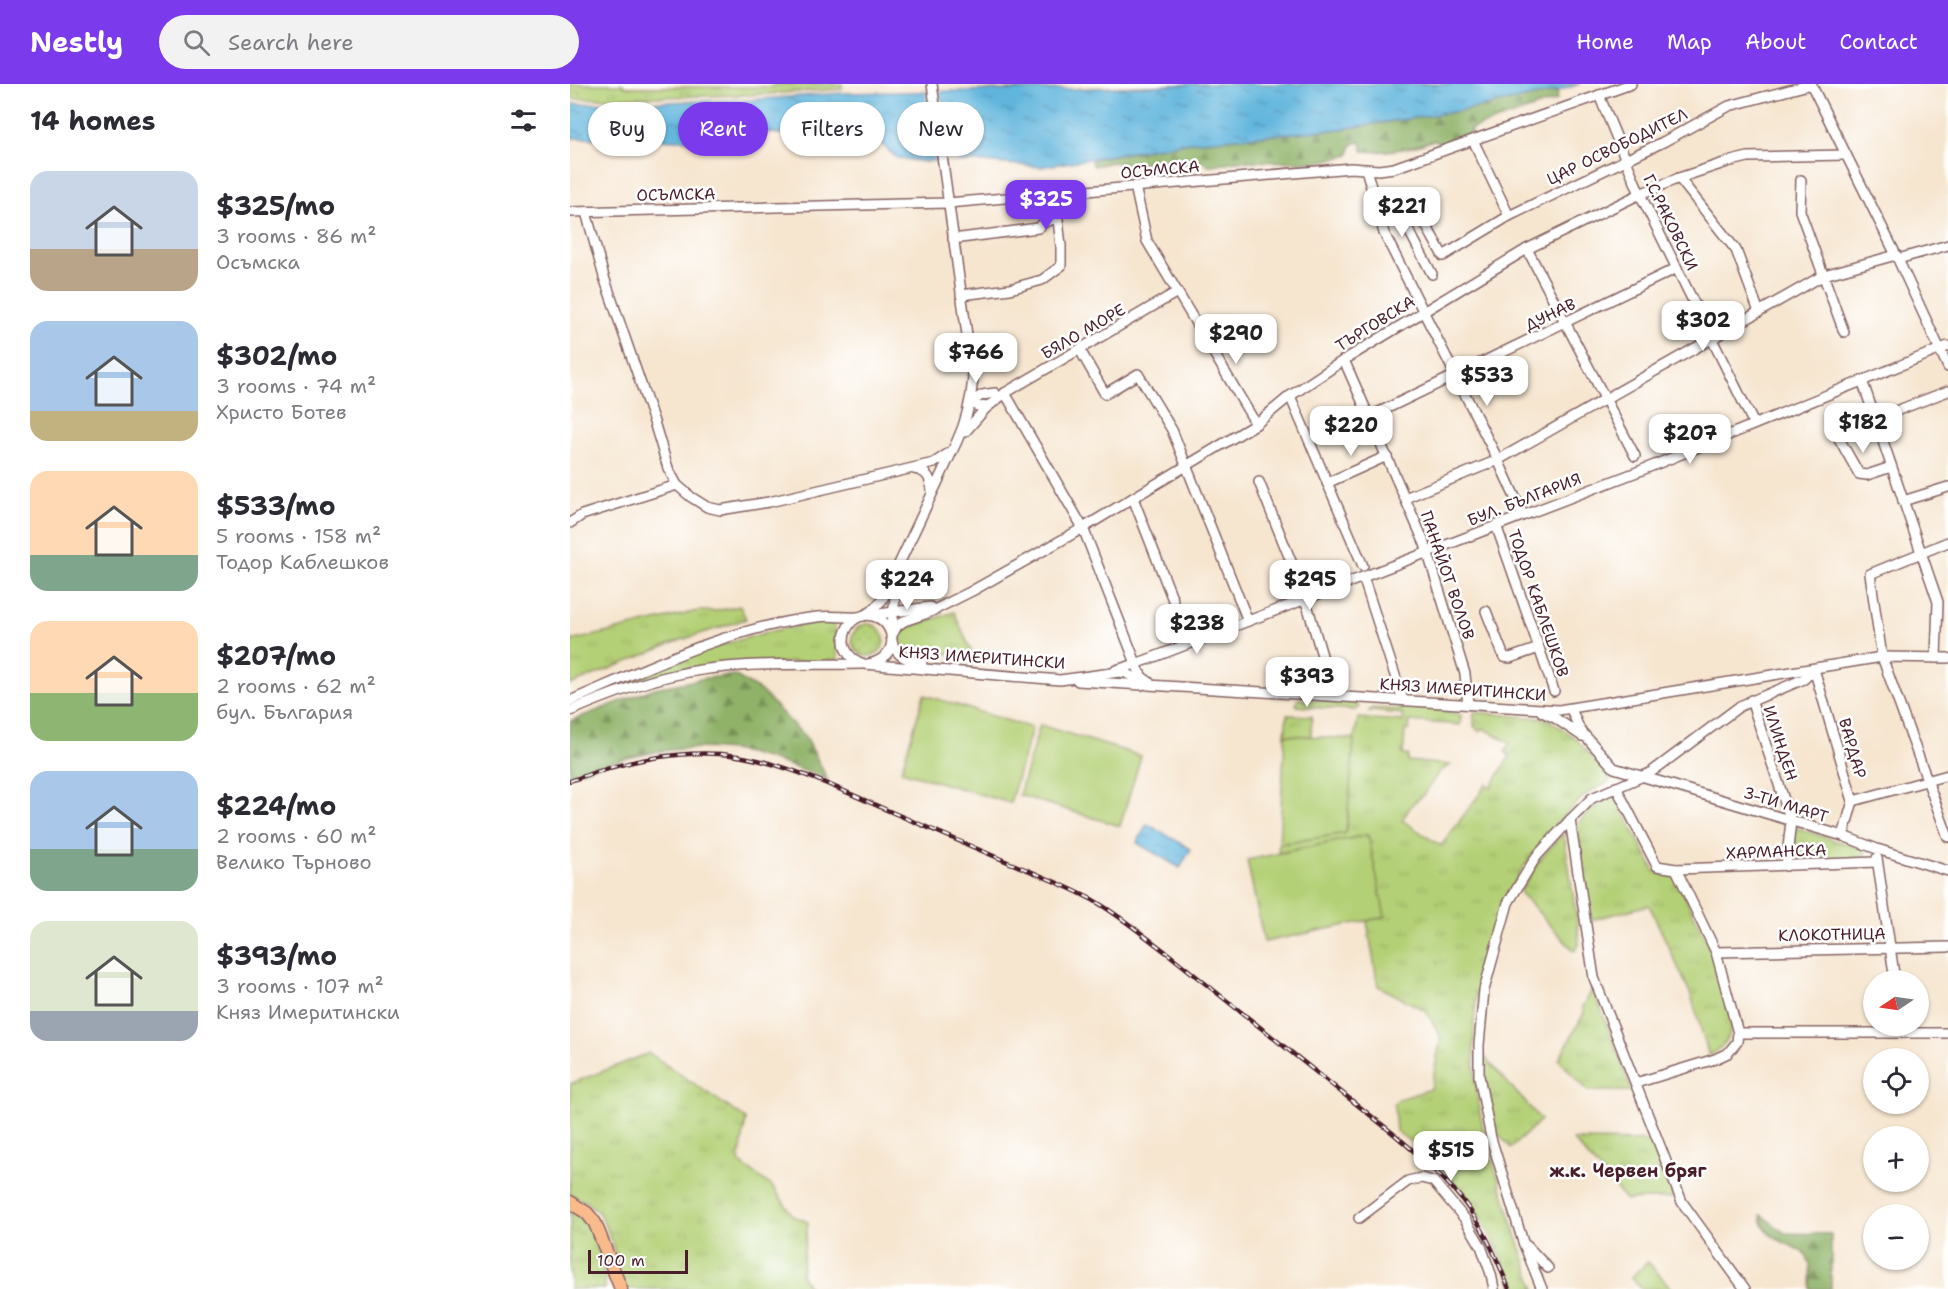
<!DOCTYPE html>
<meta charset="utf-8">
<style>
:root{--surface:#fff;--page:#f2f2f3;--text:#2b2b33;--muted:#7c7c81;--accent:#7c3aed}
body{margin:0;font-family:"Shantell Sans",sans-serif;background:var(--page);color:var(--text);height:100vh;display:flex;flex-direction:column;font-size:22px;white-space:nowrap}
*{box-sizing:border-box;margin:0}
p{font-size:20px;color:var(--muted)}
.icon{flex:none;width:33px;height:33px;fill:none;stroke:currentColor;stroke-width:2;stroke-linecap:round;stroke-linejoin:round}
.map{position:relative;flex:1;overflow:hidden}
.drawer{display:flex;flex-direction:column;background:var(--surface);width:570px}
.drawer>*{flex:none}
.banner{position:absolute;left:18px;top:18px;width:570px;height:54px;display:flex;gap:12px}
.needle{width:39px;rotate:257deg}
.buttons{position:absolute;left:1293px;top:886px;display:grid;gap:12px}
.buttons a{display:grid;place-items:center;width:66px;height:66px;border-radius:50%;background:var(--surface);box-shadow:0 2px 4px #0004;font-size:30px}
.scale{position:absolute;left:18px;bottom:15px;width:100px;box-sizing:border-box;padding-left:6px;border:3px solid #4a1f2b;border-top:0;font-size:16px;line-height:21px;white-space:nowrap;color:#4a1f2b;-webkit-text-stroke:4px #fff;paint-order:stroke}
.price{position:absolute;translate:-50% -51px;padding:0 14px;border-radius:12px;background:#fff;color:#222;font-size:20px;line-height:39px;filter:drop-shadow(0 2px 3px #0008)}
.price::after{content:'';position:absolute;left:50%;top:36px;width:18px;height:14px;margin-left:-9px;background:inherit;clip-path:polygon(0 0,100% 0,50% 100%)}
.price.on{background:var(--accent);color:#fff}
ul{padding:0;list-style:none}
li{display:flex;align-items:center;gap:18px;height:150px;padding:0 30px}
li span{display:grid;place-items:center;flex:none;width:168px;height:120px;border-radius:18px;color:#555}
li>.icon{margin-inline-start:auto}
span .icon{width:72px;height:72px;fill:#fffc;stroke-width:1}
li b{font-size:26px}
h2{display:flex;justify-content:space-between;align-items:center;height:72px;padding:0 30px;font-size:26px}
.tag{padding:0 21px;border-radius:27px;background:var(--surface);box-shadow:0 2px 4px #0004;font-size:21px;line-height:54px}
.tag.on{background:var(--accent);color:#fff}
header{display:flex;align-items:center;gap:36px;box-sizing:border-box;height:84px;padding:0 30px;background:var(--accent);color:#fff}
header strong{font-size:28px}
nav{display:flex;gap:33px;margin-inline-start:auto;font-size:21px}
.search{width:420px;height:54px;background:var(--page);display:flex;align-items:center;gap:15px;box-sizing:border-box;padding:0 21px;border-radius:33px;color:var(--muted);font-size:22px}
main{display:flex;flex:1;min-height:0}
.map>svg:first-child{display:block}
.grass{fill:url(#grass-tufts);stroke:#7f7850;stroke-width:1.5}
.forest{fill:url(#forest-firs);stroke:#6c6849;stroke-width:1.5}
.garden{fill:url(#garden-dots);stroke:#7f7850;stroke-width:1.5}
.pitch{fill:#b4d076;stroke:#7f7850;stroke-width:1.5}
.water{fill:url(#water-ripples);stroke:#566a84;stroke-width:1.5}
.pier{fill:#f6e5cf}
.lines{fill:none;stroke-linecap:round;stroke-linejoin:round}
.minor-casing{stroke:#866464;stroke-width:12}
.major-casing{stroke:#866464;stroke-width:15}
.minor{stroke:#fff;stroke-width:9}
.major{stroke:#fabb8c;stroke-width:12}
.rail-casing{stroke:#4a1f2b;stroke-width:4.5}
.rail{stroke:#fff;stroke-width:2;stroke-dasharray:7;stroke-linecap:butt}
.labels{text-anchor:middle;stroke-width:5;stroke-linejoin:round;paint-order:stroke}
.street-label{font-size:16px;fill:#4a1f2b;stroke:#fff}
.neighbourhood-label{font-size:18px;font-weight:bold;fill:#4a1f2b;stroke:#fff}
</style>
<header>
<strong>Nestly</strong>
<div class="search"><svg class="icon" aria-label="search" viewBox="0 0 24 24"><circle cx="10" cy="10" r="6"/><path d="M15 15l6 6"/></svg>Search here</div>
<nav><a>Home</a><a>Map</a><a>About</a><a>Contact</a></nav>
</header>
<main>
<section class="drawer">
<h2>14 homes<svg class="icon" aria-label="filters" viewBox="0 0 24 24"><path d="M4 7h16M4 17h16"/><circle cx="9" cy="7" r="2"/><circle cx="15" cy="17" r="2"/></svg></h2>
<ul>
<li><span style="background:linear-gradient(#c9d6e8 65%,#b9a48a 0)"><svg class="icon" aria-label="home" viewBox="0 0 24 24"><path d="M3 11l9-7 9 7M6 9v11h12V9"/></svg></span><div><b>$325/mo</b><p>3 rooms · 86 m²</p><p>Осъмска</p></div></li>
<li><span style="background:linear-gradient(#a9c7e8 75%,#c2b280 0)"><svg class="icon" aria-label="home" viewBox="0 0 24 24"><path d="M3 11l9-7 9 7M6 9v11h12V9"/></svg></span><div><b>$302/mo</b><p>3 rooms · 74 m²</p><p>Христо Ботев</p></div></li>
<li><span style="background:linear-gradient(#ffd9b3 70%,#7fa58c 0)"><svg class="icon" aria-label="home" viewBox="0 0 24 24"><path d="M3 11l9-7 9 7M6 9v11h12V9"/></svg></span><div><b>$533/mo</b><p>5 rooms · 158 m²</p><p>Тодор Каблешков</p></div></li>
<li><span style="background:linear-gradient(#ffd9b3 60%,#8fb573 0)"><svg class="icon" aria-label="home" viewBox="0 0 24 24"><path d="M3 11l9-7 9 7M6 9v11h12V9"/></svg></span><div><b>$207/mo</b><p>2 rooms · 62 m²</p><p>бул. България</p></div></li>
<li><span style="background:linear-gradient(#a9c7e8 65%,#7fa58c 0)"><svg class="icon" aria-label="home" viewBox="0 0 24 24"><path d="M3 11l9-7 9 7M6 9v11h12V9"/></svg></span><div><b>$224/mo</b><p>2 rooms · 60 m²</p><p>Велико Търново</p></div></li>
<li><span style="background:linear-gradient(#dfe7d0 75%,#9aa5b1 0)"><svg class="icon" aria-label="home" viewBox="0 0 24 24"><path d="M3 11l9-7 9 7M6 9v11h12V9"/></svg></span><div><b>$393/mo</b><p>3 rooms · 107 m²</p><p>Княз Имеритински</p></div></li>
</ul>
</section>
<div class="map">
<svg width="1378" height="1205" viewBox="0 0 1378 1205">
<defs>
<pattern id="grass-tufts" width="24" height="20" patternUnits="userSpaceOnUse" patternTransform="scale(1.5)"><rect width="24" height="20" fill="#b4d076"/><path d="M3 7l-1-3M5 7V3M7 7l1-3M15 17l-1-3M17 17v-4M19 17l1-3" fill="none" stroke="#9cb266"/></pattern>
<pattern id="forest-firs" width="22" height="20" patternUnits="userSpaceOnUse" patternTransform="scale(1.5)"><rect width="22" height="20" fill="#8fb267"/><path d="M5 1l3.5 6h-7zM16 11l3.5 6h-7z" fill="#779055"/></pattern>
<pattern id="garden-dots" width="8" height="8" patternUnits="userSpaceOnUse" patternTransform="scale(1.5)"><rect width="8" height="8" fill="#b4d076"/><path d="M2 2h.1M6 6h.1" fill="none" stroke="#9cb266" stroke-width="1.8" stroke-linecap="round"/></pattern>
<pattern id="water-ripples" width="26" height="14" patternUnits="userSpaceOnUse" patternTransform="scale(1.5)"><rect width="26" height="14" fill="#61b5dd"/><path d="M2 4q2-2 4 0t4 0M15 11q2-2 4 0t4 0" fill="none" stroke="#5293b3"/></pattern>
</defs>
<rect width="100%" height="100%" fill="#fff"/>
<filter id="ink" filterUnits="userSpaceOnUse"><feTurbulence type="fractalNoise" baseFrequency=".0167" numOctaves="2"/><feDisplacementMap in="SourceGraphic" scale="12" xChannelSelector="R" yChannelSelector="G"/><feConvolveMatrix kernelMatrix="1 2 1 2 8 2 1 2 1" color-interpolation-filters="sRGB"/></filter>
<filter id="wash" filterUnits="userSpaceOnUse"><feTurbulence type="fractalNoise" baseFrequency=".008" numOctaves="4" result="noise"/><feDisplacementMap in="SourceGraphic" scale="24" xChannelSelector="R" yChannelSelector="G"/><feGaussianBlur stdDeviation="1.35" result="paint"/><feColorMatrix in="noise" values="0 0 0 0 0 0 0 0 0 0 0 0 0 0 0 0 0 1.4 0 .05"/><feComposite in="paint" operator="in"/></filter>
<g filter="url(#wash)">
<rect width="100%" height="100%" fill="#f6e5cf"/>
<!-- grass -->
<g class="grass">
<path d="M0,0h53l1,3h150v-3h68v5l-91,6 -181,4z"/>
<path d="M170,522l6,13 -65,21 -111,45v-44l128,-30h17z"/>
<path d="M384,528l19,43 -64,-4c-8,-5 -12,-14 -5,-22z"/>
<path d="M251,538l13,1 4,37 -149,8 -43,10 -76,29v-2c81,-35 163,-71 251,-83z"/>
<path d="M728,615l59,4 2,4 -4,3 -58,-4 -1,-3z"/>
<path d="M831,622l42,3 4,3 14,3 -1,10 -50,-4 -1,9h-4l-2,25h5v6l42,4 -12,8 -14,22 -11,8 -11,17 39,26 46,-62 4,3 19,-31 -5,-4 5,-9 -27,-15 -3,4 -6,-6v-14l74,7 26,18 35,39 1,4c-6,7 -16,8 -23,14 -20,16 -36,37 -52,57 -62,82 -73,183 -51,282 4,16 10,32 15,48 11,36 23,72 36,108h-21c-15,-40 -33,-77 -62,-109 -16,-19 -36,-34 -56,-49l-2,-28 5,-4 32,-10 10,-52 -15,-26 -48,-25 -11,-65 18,-4 -17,-82 -90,18 1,-9 67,-11 8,-94 4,-21 44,3 1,-7 -34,-3 3,-3 29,2z"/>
<path d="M717,631l25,1 -1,20 -26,-1z"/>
<path d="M1045,712l39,74c7,4 14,2 21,7l38,76 18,67c1,18 -7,27 -22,36l-18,-61 -42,-90 -58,15 -14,-93c7,-16 23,-23 38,-31z"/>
<path d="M1224,743l71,23v10l-75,3z"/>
<path d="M994,751l14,92 1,18 -5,6 -54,-59 19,-31 21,-25z"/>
<path d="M1023,904l39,103h-44l-29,-31 25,-47 -1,-6z"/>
<path d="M79,969l97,66 -7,43 34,25 20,29 15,6 -7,53 9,14h-185c-7,-21 -14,-60 -27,-77 -7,-8 -18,-14 -28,-18v-110z"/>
<path d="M912,970l59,66 -30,28 -20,-21 -9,-54z"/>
<path d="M1003,1056l78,1 23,57 -48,2z"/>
<path d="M0,1127c26,16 35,49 35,78h-35z"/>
</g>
<!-- forest -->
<g class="forest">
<path d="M988,7l-1,9 -86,29 -1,5 -27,10 -9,-4c-23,9 -47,13 -71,11l-2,-9 -9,2 -3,11 -31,7 -81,-1 -29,5 -3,-4 -32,2 -19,-2 -26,3 -15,-3 -19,4 -3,-4 2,-3 98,-17 150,-13 119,-18z"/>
<path d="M164,591l27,16 46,48 20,40c-28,-10 -55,-21 -84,-27 -59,-11 -118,4 -173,23v-54l85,-33 52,-10z"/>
<path d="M1191,1131l24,18 46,1v55h-21c0,-7 1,-17 0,-25 -6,-24 -47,-17 -49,-49z"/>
</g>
<!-- garden -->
<circle class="garden" cx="298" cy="556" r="16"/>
<!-- pitch -->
<g class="pitch">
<path d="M354,611l108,33 -22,75 -109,-32z"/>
<path d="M470,641l101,31 -21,70 -101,-31z"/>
<path d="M715,651l69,4 -8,94 -67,11z"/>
<path d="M798,751l17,82 -121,25 -17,-82z"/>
<path d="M1078,1178l24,27h-31l-10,-12z"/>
</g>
<!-- water -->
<g class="water">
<path d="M627,0h383l-22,7 -98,20 -119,18 -150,13 -150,25 -57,-5h-23l-9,-4 -27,4 -28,-4 -17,-15 -121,-11 -68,8 -121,-2v-34l178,-4 94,-7 226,-4z"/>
<path d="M577,740l44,25 -11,19 -43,-25z"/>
</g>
<!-- pier -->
<path class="pier" d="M369,4l10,73 -13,2 -10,-74z"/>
</g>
<g filter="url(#ink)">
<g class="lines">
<defs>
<g id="minor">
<path d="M1241,0l85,171 52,112"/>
<path d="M1029,11l41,99 114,230"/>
<path d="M903,56l36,76"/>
<path d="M796,85l18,64 114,227 25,55"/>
<path d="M1109,94l57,72 23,62"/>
<path d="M1231,96l-1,31 44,121"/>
<path d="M565,102l12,55 109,183"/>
<path d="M0,128l378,-9 403,-35 28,2 15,-2 237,-84"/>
<path d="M16,128l18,65 50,145 14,46 9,17 14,12 16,10 13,3 49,-8 165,-39 18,-12"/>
<path d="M383,155l85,-11 7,-6 12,-4"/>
<path d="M957,165l108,207"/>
<path d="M1328,175l50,-14"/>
<path d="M862,190l-26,-49 15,-9 22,40 66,-40 154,-74 66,-36 83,-22"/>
<path d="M391,211l49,-6 32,-9 19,-14v-20l-6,-53"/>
<path d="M510,266l25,44 33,-20 34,56 76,191"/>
<path d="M774,276l81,184 40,130 3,30"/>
<path d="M1292,296l76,222 -2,56"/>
<path d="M435,309l78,135 56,143 3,6 7,5"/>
<path d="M720,312l73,170"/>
<path d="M419,321c-8,3 -12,2 -18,-3l11,-7 13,-2"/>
<path d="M799,333l308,-149"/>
<path d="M1305,335l73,-28"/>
<path d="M395,348l20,-23 20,-16 172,-101"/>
<path d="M1267,351l22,39 8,1 24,-8"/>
<path d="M344,385c14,2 17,10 18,23"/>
<path d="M689,398l44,109 26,88"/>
<path d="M757,399l60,-27"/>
<path d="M563,414l40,102"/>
<path d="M835,414l93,-38 326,-185 72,-20"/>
<path d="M1333,417l45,-14"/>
<path d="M0,439l12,-8 95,-30"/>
<path d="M926,441l58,166"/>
<path d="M1378,458l-78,32 12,83 66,180"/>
<path d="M793,493l40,123"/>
<path d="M916,527l18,46 6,1 29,-10"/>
<path d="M302,531l58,-8"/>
<path d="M293,532l9,-5 10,-11 75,-159c10,-21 14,-40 16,-63l-41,-294"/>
<path d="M321,548l7,-58"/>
<path d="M321,553l6,-11 7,-5 24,-8 44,-22 111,-63 173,-104 34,-28 54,-36 183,-111 113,-55 39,-16 48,-16 21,-5 98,-2"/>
<path d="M322,558c5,15 15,18 30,21"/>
<path d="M299,580c15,-3 26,-15 22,-30 -2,-6 -6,-12 -11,-15 -30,-18 -55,33 -16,45l196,16 59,-8 7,1 22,12 411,25 323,-53 66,1"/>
<path d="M546,586l20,-6 506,-194 306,-124"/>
<path d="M508,597l64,4"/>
<path d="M1181,616l40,121 -5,45"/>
<path d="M0,617c79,-34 161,-74 247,-84 14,-2 28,1 41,0"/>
<path d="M1001,625l9,21 34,38 229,68 34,13 71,22"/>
<path d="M0,627c33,-14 68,-28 104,-36 60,-14 125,-10 187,-11"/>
<path d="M972,628l13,6 27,18"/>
<path d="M1046,703l41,79 19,3 40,83 22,81 -1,9 -9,11 -13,6 -79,24"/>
<path d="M1283,717l95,-26"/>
<path d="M1000,736l24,158 88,224 63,87"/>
<path d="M1307,774l18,123"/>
<path d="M1106,785l201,-7"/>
<path d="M1146,868l232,-5"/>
<path d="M1168,949h210"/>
<path d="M789,1134l49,-37 13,-3 12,3 32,38 16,27 10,28 3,15"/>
<path d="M957,1162l21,22"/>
<path d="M972,1205l-19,-47 -32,-104 -12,-62v-31l5,-55 24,-87 28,-46 34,-37 22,-22 58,-25 90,-67 64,-27 10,-10 39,132 -10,35"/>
</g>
<path id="major" d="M0,1118l17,11 8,10 26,66"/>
</defs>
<!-- minor casing -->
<use href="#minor" class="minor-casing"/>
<!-- major casing -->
<use href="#major" class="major-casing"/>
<!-- minor -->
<use href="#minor" class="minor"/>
<!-- major -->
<use href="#major" class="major"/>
<defs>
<path id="rail" d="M0,697c48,-18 99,-30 151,-27 55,4 118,35 168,57 40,17 80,34 121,52 28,11 56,23 83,37 26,15 50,35 74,53l228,182c20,17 40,34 58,54 26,28 42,64 56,100"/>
</defs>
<!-- rail casing -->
<use href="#rail" class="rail-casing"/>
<!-- rail -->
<use href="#rail" class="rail"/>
</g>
</g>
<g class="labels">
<!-- street labels -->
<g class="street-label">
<text transform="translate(1047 62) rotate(-26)" y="6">ЦАР ОСВОБОДИТЕЛ</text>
<text transform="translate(590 85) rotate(-5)" y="6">ОСЪМСКА</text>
<text transform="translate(106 110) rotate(-1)" y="6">ОСЪМСКА</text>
<text transform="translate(1101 138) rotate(64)" y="6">Г.С.РАКОВСКИ</text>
<text transform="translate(980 230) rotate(-26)" y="6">ДУНАВ</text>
<text transform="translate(805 239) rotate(-32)" y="6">ТЪРГОВСКА</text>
<text transform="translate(513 247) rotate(-30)" y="6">БЯЛО МОРЕ</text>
<text transform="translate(954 415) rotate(-21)" y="6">БУЛ. БЪЛГАРИЯ</text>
<text transform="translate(878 491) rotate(71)" y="6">ПАНАЙОТ ВОЛОВ</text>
<text transform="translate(969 519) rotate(71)" y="6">ТОДОР КАБЛЕШКОВ</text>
<text transform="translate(412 573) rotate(4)" y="6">КНЯЗ ИМЕРИТИНСКИ</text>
<text transform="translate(893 605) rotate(4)" y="6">КНЯЗ ИМЕРИТИНСКИ</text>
<text transform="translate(1211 659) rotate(72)" y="6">ИЛИНДЕН</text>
<text transform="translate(1283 664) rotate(74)" y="6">ВАРДАР</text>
<text transform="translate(1216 720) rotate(17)" y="6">3-ТИ МАРТ</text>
<text transform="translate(1206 767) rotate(-2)" y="6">ХАРМАНСКА</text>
<text transform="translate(1262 850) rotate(-1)" y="6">КЛОКОТНИЦА</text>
</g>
<!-- neighbourhood labels -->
<g class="neighbourhood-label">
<text x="1058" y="1093">ж.к. Червен бряг</text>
</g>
</g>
</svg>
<div class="buttons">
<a><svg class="needle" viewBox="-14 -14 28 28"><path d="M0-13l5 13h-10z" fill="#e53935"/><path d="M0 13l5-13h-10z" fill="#7c7c81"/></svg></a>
<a><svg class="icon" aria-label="locate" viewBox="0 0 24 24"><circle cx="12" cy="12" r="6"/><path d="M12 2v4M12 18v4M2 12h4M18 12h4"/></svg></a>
<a>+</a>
<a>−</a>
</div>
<div class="scale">100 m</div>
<b class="price on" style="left:476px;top:147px">$325</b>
<b class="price" style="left:832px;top:154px">$221</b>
<b class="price" style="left:1133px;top:268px">$302</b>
<b class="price" style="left:666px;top:281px">$290</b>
<b class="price" style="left:406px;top:300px">$766</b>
<b class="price" style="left:917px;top:323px">$533</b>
<b class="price" style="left:1293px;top:370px">$182</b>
<b class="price" style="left:781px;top:373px">$220</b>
<b class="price" style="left:1120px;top:381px">$207</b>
<b class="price" style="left:337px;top:527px">$224</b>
<b class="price" style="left:740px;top:527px">$295</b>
<b class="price" style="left:627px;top:571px">$238</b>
<b class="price" style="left:737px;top:624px">$393</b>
<b class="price" style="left:881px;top:1098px">$515</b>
<div class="banner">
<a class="tag">Buy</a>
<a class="tag on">Rent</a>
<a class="tag">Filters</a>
<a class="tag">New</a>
</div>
</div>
</main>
